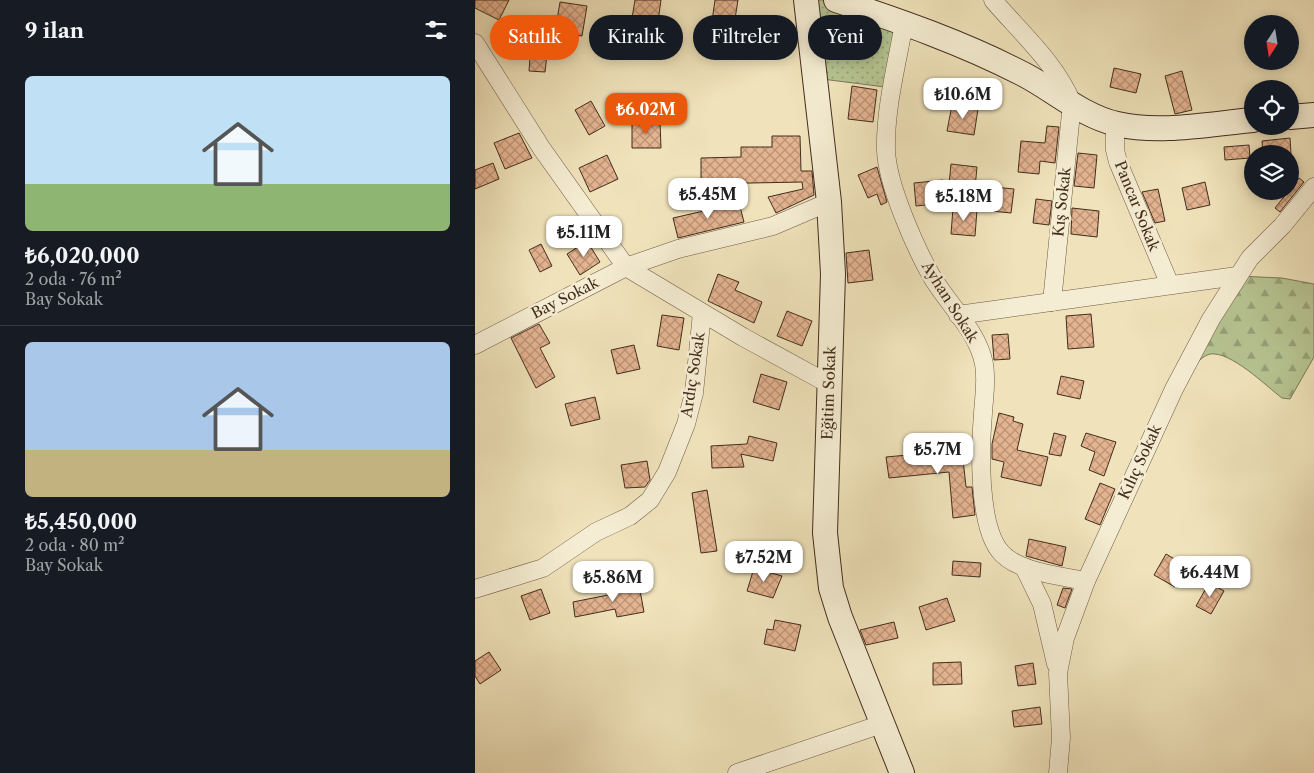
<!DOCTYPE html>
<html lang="tr">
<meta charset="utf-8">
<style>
:root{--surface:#171b24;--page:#242831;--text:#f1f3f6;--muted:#9ea1a6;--line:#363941;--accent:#ea580c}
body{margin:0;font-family:"Libre Caslon Text",serif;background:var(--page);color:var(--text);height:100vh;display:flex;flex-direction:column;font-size:19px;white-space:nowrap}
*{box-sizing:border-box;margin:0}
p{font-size:16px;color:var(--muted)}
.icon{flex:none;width:28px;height:28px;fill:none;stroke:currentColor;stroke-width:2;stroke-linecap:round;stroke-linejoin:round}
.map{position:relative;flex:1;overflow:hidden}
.details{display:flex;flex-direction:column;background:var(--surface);width:475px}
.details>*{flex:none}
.banner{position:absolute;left:15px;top:15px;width:475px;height:45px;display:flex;gap:10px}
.needle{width:32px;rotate:192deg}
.fabs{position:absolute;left:769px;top:15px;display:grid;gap:10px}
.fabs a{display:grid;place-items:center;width:55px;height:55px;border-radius:50%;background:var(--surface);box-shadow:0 2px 12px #0003;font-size:25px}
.price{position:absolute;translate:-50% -42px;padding:0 11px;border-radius:10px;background:#fff;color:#222;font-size:16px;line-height:32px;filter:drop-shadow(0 1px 2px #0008)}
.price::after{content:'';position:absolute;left:50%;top:30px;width:15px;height:11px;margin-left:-8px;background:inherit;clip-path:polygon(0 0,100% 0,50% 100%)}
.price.active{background:var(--accent);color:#fff}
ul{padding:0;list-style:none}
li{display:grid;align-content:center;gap:10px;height:265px;padding:0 25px}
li+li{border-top:1px solid var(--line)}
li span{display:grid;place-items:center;height:155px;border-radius:8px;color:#555}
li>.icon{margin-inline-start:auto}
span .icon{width:90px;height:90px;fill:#fffc;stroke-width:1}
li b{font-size:21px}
h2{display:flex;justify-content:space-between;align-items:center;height:60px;padding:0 25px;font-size:21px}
.pill{padding:0 18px;border-radius:22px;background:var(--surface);box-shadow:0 2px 12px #0003;font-size:18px;line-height:45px}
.pill.active{background:var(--accent);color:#fff}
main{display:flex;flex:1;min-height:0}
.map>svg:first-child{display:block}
.forest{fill:url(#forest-firs);stroke:#7c7858}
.park{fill:url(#park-dots);stroke:#7c7858}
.building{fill:url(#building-cross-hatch);stroke:#432d1d}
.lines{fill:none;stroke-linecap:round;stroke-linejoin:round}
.street-casing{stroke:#6e5a44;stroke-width:19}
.secondary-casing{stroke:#432d1d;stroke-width:26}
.street{stroke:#f5edd3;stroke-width:18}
.secondary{stroke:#f5edd3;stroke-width:24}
.labels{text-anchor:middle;stroke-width:5;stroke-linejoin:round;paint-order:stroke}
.street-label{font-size:15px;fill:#432d1d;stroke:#f5edd3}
</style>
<main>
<section class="details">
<h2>9 ilan<svg class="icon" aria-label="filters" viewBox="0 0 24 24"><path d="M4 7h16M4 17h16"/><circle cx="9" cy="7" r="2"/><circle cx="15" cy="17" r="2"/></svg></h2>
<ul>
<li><span style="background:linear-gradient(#bfe0f5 70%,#8fb573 0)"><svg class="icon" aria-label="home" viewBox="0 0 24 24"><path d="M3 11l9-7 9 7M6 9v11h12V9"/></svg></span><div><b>₺6,020,000</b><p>2 oda · 76 m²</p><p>Bay Sokak</p></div></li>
<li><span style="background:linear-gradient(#a9c7e8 70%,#c2b280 0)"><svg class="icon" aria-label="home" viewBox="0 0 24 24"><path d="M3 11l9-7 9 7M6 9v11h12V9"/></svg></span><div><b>₺5,450,000</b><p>2 oda · 80 m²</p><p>Bay Sokak</p></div></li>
</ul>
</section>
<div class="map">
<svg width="839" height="773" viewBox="0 0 839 773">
<defs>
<pattern id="forest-firs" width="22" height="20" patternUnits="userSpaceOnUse" patternTransform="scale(1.25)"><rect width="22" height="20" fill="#b6c492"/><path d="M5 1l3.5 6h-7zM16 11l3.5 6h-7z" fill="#96a077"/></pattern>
<pattern id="park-dots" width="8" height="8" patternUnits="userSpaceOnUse" patternTransform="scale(1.25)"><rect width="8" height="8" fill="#b6c492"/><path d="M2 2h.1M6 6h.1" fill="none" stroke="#96a077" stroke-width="1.8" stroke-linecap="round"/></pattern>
<pattern id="building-cross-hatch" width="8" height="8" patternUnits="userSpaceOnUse" patternTransform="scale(1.25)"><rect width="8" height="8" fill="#e4b390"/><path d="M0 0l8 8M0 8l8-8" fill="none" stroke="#ba9275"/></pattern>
</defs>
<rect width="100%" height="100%" fill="#f0e3bb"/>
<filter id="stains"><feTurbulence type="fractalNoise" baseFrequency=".004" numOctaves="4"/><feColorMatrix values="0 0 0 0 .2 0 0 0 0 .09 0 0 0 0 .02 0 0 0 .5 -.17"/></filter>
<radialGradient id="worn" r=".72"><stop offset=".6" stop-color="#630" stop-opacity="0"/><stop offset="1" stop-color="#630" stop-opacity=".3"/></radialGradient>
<!-- forest -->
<path class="forest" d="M762,276l45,2 32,6v73l-24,42 -8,-1c-16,-12 -51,-47 -72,-44 -8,2 -15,11 -21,17z"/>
<!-- park -->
<path class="park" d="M331,0h30l68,23 -11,65 -79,-10z"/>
<!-- building -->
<g class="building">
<path d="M0,0h34l-10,20 -24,-12z"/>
<path d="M160,0h26l-4,28 -26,-4z"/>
<path d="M240,0h23l-4,25 -22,-4z"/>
<path d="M85,2l27,4 -5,30 -27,-4z"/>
<path d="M24,24l33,15v-5l17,2 -4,36 -16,-1 1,-14 -38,-18z"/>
<path d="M639,68l27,6 -5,19 -26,-6z"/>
<path d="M707,71l10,39 -17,4 -10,-38z"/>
<path d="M377,86l25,4 -4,32 -25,-3z"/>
<path d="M116,101l14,25 -16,9 -14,-25z"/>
<path d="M477,105l26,4 -4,26 -27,-4z"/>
<path d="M185,122l1,26h-29v-25z"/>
<path d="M572,126l12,1 -4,36 -15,-2 -1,13 -21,-2 3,-31 24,2z"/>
<path d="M44,133l13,25 -27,11 -11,-26z"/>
<path d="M297,136h28l1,35h11l2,24 -38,18 -8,-16 35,-8 -1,-7 -101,2v-26l40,-1v-10h31z"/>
<path d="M815,138l1,16h-28l-1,-13z"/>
<path d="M774,145l1,13 -25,2 -1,-13z"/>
<path d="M603,153l19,2 -3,33 -20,-2z"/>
<path d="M132,155l11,24 -28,13 -11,-24z"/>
<path d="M18,163l6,16 -24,10v-19z"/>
<path d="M476,164l26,3 -2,21 -26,-3z"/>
<path d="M402,167l10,35 -6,3 -4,-11 -9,4 -10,-23z"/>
<path d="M824,178l5,4 -24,30 -5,-4z"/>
<path d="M468,180l2,23 -29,3 -2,-23z"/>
<path d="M730,182l5,23 -23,5 -5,-22z"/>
<path d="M509,186l30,3 -3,24 -30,-3z"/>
<path d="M683,189l7,32 -10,2 -13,-31z"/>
<path d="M561,199l16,2 -3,24 -16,-2z"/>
<path d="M264,203l5,19 -66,16 -5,-20z"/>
<path d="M478,208l24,2 -2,26 -24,-2z"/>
<path d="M597,208l27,3 -2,26 -26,-3z"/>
<path d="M112,241l13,21 -20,13 -13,-21z"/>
<path d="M66,244l11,22 -12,6 -11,-22z"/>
<path d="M394,250l4,30 -25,3 -2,-30z"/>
<path d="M243,274l21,8 -4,8 27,12 -8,21 -46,-22z"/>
<path d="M312,311l25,10 -10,25 -25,-10z"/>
<path d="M616,314l3,33 -26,2 -2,-33z"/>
<path d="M187,315l22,3 -5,32 -22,-4z"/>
<path d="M64,324l11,19 -10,5 15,29 -19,11 -25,-50z"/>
<path d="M533,334l2,25 -16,1 -2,-25z"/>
<path d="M159,345l6,24 -23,5 -6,-24z"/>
<path d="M286,374l26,8 -8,28 -26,-8z"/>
<path d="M586,376l23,5 -4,18 -23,-5z"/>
<path d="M120,397l5,22 -29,7 -6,-22z"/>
<path d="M524,413l15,4 -1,4 10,3 -6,26 31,7 -7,29 -40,-9 3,-15 -12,-3v-15z"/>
<path d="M579,433l12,3 -5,20 -12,-2z"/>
<path d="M611,433l30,9 -12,34 -15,-6 6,-18 -14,-6z"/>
<path d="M274,436l28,7 -4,18 -32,-7 3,13 -32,1 -1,-22 36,-2z"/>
<path d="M487,450l4,37h6l3,28 -22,3 -4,-46 -60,6 -3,-21z"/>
<path d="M172,461l3,19 -5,7 -20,1 -4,-23z"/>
<path d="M625,483l15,6 -15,36 -15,-6z"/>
<path d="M232,490l10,61 -16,2 -9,-60z"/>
<path d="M554,539l37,8 -4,19 -36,-10z"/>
<path d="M691,554l20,12 -11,21 -21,-12z"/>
<path d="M478,561l28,2 -1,14 -28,-2z"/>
<path d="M279,568l28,8 -9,22 -26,-7z"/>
<path d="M734,583l15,8 -13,23 -15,-8z"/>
<path d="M164,585l5,27 -27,5 -2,-8 -40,8 -2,-15 40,-8 6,-2v-3z"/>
<path d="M588,588l9,1 -7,19 -8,-3z"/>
<path d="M66,589l9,24 -20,7 -9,-24z"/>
<path d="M472,598l8,23 -29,9 -7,-23z"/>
<path d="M300,620l26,5 -6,26 -31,-7 3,-15 6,1z"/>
<path d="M419,622l4,16 -32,7 -6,-15z"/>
<path d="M14,652l12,18 -21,14 -5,-8v-15z"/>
<path d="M486,662l1,22 -29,1v-22z"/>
<path d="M558,663l3,21 -18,2 -3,-20z"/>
<path d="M565,707l2,17 -28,3 -2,-16z"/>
</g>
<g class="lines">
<defs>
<g id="street">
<path d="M518,0c27,32 63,63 79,103l-20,199"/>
<path d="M429,23c-7,41 -19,85 -18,127 1,34 29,97 46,127 17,28 46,55 52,87 3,17 0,33 -1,49 -3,35 -5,109 16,137 16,22 62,26 87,31"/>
<path d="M0,43l67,106 84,118 117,70 86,47"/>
<path d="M640,124v26l3,12 52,123"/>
<path d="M483,315l279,-39"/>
<path d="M0,345l151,-78 52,-18 95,-23 56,-24"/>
<path d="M549,567l18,37 14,60"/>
<path d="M0,589l68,-21 53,-36 34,-16 20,-16 17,-28 19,-48 8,-31 8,-80"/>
<path d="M262,773l145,-49"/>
<path d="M583,773l3,-35 -3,-65 7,-35 21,-57 88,-192 37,-70 39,-61 32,-32 32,-39"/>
</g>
<g id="secondary">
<path d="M331,0l23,202 4,72 -8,259 6,55 9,29 62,156"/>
<path d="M361,0c64,21 127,43 187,74 31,16 59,42 94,50 43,10 91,0 136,-4"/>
<path d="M815,117l24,-2"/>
</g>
</defs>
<!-- street casing -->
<use href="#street" class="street-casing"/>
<!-- secondary casing -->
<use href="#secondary" class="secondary-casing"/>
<!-- street -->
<use href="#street" class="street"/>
<!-- secondary -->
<use href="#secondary" class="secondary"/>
</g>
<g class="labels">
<!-- street labels -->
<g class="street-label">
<text transform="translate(587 202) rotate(-84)" y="5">Kış Sokak</text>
<text transform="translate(662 206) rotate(68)" y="5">Pancar Sokak</text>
<text transform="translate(90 298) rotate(-27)" y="5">Bay Sokak</text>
<text transform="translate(475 302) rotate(58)" y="5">Ayhan Sokak</text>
<text transform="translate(218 375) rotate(-81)" y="5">Ardıç Sokak</text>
<text transform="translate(354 393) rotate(-88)" y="5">Eğitim Sokak</text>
<text transform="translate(665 462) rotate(-65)" y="5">Kılıç Sokak</text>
</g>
</g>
<rect width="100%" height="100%" filter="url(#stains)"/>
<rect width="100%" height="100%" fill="url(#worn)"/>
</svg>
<div class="fabs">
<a><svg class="needle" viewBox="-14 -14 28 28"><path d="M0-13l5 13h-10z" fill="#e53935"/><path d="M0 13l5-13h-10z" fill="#9ea1a6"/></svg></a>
<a><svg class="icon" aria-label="locate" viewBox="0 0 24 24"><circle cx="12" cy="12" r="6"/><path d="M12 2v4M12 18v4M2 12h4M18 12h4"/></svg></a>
<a><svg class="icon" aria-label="layers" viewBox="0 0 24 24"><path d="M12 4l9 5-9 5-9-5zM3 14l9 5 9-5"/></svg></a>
</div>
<b class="price" style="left:488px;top:120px">₺10.6M</b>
<b class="price active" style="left:171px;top:135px">₺6.02M</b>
<b class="price" style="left:233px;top:220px">₺5.45M</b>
<b class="price" style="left:489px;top:222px">₺5.18M</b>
<b class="price" style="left:109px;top:258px">₺5.11M</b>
<b class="price" style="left:463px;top:475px">₺5.7M</b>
<b class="price" style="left:289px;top:583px">₺7.52M</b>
<b class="price" style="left:735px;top:598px">₺6.44M</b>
<b class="price" style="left:138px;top:603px">₺5.86M</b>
<div class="banner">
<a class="pill active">Satılık</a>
<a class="pill">Kiralık</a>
<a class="pill">Filtreler</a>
<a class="pill">Yeni</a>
</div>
</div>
</main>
